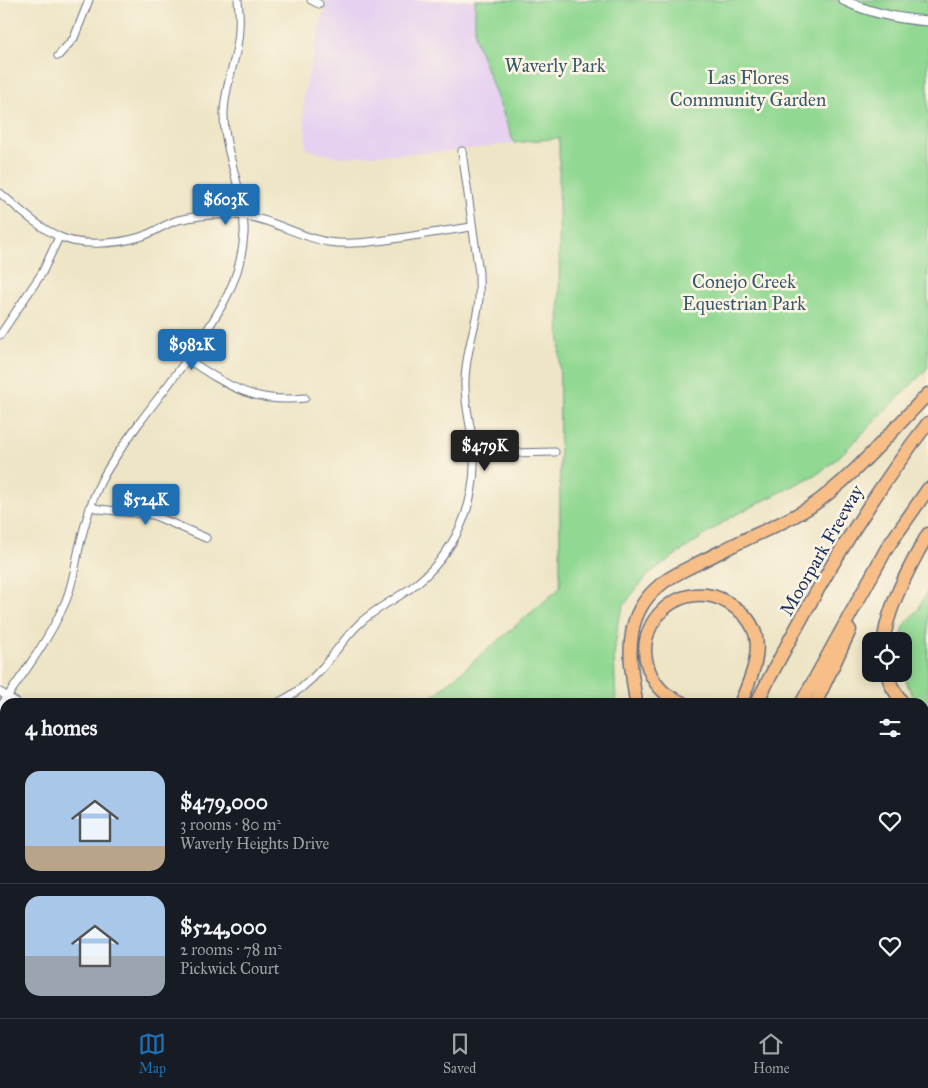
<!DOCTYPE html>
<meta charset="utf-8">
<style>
:root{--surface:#171b24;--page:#20242c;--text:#f1f3f6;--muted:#9ea1a6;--line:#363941;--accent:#1f6fb2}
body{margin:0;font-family:"IM FELL Great Primer",serif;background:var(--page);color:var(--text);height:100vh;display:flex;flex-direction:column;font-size:19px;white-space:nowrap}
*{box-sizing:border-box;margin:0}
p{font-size:16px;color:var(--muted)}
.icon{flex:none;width:28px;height:28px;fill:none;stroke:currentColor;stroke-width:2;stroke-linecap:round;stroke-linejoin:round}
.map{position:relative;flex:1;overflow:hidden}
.side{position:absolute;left:0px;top:698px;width:929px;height:321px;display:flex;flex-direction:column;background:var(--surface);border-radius:15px 15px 0 0;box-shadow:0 2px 12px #0003}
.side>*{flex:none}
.tools{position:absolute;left:862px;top:632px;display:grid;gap:10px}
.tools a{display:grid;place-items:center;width:50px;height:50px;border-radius:10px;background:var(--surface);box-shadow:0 2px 12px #0003;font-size:25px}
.price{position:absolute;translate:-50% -42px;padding:0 11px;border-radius:5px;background:var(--accent);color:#fff;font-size:16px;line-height:32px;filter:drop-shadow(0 1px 2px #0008)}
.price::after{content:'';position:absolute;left:50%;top:30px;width:15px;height:11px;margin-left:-8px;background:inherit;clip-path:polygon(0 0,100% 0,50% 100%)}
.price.on{background:#222;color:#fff}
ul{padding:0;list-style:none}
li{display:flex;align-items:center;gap:15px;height:125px;padding:0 25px}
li+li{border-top:1px solid var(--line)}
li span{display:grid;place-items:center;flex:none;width:140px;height:100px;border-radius:15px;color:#555}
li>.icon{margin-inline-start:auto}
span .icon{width:60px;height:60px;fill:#fffc;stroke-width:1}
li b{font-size:21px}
h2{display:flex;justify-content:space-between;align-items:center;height:60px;padding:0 25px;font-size:21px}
.tabs{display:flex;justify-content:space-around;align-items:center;height:70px;border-top:1px solid var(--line);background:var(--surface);font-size:14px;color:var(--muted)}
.tabs a{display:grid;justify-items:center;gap:2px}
.tabs .on{color:var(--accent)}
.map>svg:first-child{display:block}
.built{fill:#e6d2f0}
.green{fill:#91d892;stroke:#568478}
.forest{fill:#74b87c;stroke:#48746d}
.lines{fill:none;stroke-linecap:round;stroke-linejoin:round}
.minor-casing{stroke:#656f82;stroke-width:9}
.tertiary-casing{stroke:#656f82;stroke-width:11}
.secondary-casing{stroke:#656f82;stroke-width:12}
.motorway-casing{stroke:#656f82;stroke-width:15}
.minor{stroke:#fff;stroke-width:7}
.tertiary{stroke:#fff;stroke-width:9}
.secondary{stroke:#fce5cf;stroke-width:10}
.motorway{stroke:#f7be87;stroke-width:12}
.labels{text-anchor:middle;stroke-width:5;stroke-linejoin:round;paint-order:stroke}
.park-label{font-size:19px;fill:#38596b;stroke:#fcf5e5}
.street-label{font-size:19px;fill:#1b2f5e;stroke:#fcf5e5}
</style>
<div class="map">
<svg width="928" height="1018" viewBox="0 0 928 1018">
<rect width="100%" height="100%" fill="#fcf5e5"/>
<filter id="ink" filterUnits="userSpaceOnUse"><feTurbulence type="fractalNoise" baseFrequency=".02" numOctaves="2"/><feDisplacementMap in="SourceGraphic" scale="10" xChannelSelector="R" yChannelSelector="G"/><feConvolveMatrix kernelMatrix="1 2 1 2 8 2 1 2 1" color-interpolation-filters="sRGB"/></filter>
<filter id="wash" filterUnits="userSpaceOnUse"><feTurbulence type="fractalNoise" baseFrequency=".0096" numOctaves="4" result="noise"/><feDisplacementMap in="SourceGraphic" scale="20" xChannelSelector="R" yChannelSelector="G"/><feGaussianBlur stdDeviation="1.12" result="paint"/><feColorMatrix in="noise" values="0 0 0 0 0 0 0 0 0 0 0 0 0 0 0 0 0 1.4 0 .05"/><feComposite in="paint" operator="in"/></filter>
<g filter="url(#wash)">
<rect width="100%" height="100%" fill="#eee5c6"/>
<!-- built -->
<path class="built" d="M327,0h148v38l39,105 -58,8 -119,6 -31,-8 -3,-53z"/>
<!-- green -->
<g class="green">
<path d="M475,0h453v368l-90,90 -19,15 -88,44 -80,55 -15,17 -12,16 -6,17 -4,34 2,46h-190l134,-114 -1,-450 -45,5 -39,-105z"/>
<path d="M928,589v121l-4,-3v-5h-5l-7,-7 -9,-21 1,-33h-4l5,-17 13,-14z"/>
<path d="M928,858v160h-224l3,-4h217v-149z"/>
</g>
<!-- forest -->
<path class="forest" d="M460,1014h109l-2,4h-110z"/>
</g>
<g filter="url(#ink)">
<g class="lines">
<defs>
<g id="minor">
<path d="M311,0l8,4"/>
<path d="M58,56l16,-18 15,-38"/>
<path d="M0,193c18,15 36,33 58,43 21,11 59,8 82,1 13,-4 25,-13 38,-17 17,-4 38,-6 56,-5 34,1 62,21 94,27 22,3 43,0 65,-3 26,-4 52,-8 78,-12"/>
<path d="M0,335l42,-62 17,-36"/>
<path d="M187,359c41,27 67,45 118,39"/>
<path d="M474,454l81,-2"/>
<path d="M90,506l9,3 54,6 53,23"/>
<path d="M0,692l16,10"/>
<path d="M279,702c17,-8 31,-20 44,-35 12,-14 22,-30 36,-43 13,-13 28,-20 43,-30 47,-30 74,-82 72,-138 -1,-25 -10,-49 -9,-74 0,-26 9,-49 13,-75 2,-11 1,-22 1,-34l-17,-122"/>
<path d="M0,707c23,-33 48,-66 64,-102 9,-19 11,-41 16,-61 5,-21 11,-43 21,-63 10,-19 23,-37 36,-55 21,-28 43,-56 63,-85 23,-35 41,-63 44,-107 2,-42 -21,-80 -20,-122 1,-23 9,-44 13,-65 3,-16 3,-31 1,-47"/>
<path d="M0,977l5,-8"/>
<path d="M222,1014l6,4"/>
</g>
<g id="tertiary">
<path d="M843,0c27,13 56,19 85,21"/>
<path d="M152,1018l3,-4"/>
</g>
<g id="secondary">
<path d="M924,744l4,1"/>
<path d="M0,802l5,1"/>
</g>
<g id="motorway">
<path d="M884,641c2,-32 28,-79 44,-107"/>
<path d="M887,674l5,13 10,15"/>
<path d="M636,702c-3,-22 -8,-45 -4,-68 2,-18 12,-36 27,-48 11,-10 26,-16 39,-23 15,-7 29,-15 44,-22 24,-11 46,-20 68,-34 42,-28 82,-77 118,-113"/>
<path d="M681,702c-17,-6 -29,-20 -34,-38 -10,-36 21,-73 59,-69 12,1 22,7 31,14 9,6 17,17 19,28 4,22 -7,45 -15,65"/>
<path d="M757,702c50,-97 104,-193 171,-279"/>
<path d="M802,702l85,-154 41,-59"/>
<path d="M816,702l34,-72"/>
<path d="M924,722l4,3"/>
<path d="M577,1018l2,-4"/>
<path d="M597,1018l2,-4"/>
<path d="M641,1018l2,-4"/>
<path d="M674,1018l4,-4"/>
</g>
</defs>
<!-- minor casing -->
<use href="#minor" class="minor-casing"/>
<!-- tertiary casing -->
<use href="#tertiary" class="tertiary-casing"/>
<!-- secondary casing -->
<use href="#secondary" class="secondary-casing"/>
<!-- motorway casing -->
<use href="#motorway" class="motorway-casing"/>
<!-- minor -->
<use href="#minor" class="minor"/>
<!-- tertiary -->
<use href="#tertiary" class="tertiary"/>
<!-- secondary -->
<use href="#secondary" class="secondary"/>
<!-- motorway -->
<use href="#motorway" class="motorway"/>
</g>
</g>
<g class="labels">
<!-- park labels -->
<g class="park-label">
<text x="555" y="72">Waverly Park</text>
<text x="748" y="84">Las Flores<tspan x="748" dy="22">Community Garden</tspan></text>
<text x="744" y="288">Conejo Creek<tspan x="744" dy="22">Equestrian Park</tspan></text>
</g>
<!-- street labels -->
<g class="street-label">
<text transform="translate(821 550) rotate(-60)" y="7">Moorpark Freeway</text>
</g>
</g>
</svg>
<div class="tools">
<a><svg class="icon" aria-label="locate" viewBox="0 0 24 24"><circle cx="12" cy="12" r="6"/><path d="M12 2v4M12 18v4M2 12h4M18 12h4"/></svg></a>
</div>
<b class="price" style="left:226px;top:226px">$603K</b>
<b class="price" style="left:192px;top:371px">$982K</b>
<b class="price on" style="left:485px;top:472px">$479K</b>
<b class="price" style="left:146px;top:526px">$524K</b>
<section class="side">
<h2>4 homes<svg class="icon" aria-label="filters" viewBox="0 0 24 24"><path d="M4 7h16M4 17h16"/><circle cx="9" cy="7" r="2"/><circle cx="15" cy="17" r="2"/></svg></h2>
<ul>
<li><span style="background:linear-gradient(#a9c7e8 75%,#b9a48a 0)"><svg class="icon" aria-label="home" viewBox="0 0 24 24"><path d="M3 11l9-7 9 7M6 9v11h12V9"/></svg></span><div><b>$479,000</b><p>3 rooms · 80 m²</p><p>Waverly Heights Drive</p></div><svg class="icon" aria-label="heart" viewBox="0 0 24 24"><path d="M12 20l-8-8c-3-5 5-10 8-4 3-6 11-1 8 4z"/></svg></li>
<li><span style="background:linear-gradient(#a9c7e8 60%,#9aa5b1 0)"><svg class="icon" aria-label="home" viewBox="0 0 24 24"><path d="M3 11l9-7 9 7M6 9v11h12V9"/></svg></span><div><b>$524,000</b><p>2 rooms · 78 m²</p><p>Pickwick Court</p></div><svg class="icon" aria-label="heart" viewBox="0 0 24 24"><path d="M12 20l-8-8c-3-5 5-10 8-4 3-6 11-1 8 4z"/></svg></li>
</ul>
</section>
</div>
<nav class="tabs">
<a class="on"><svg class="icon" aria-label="map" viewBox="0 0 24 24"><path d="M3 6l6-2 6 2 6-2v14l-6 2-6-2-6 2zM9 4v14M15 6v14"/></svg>Map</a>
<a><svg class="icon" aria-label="saved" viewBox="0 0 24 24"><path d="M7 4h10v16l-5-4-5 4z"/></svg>Saved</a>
<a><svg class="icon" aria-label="home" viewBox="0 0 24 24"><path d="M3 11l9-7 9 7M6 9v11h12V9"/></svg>Home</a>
</nav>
